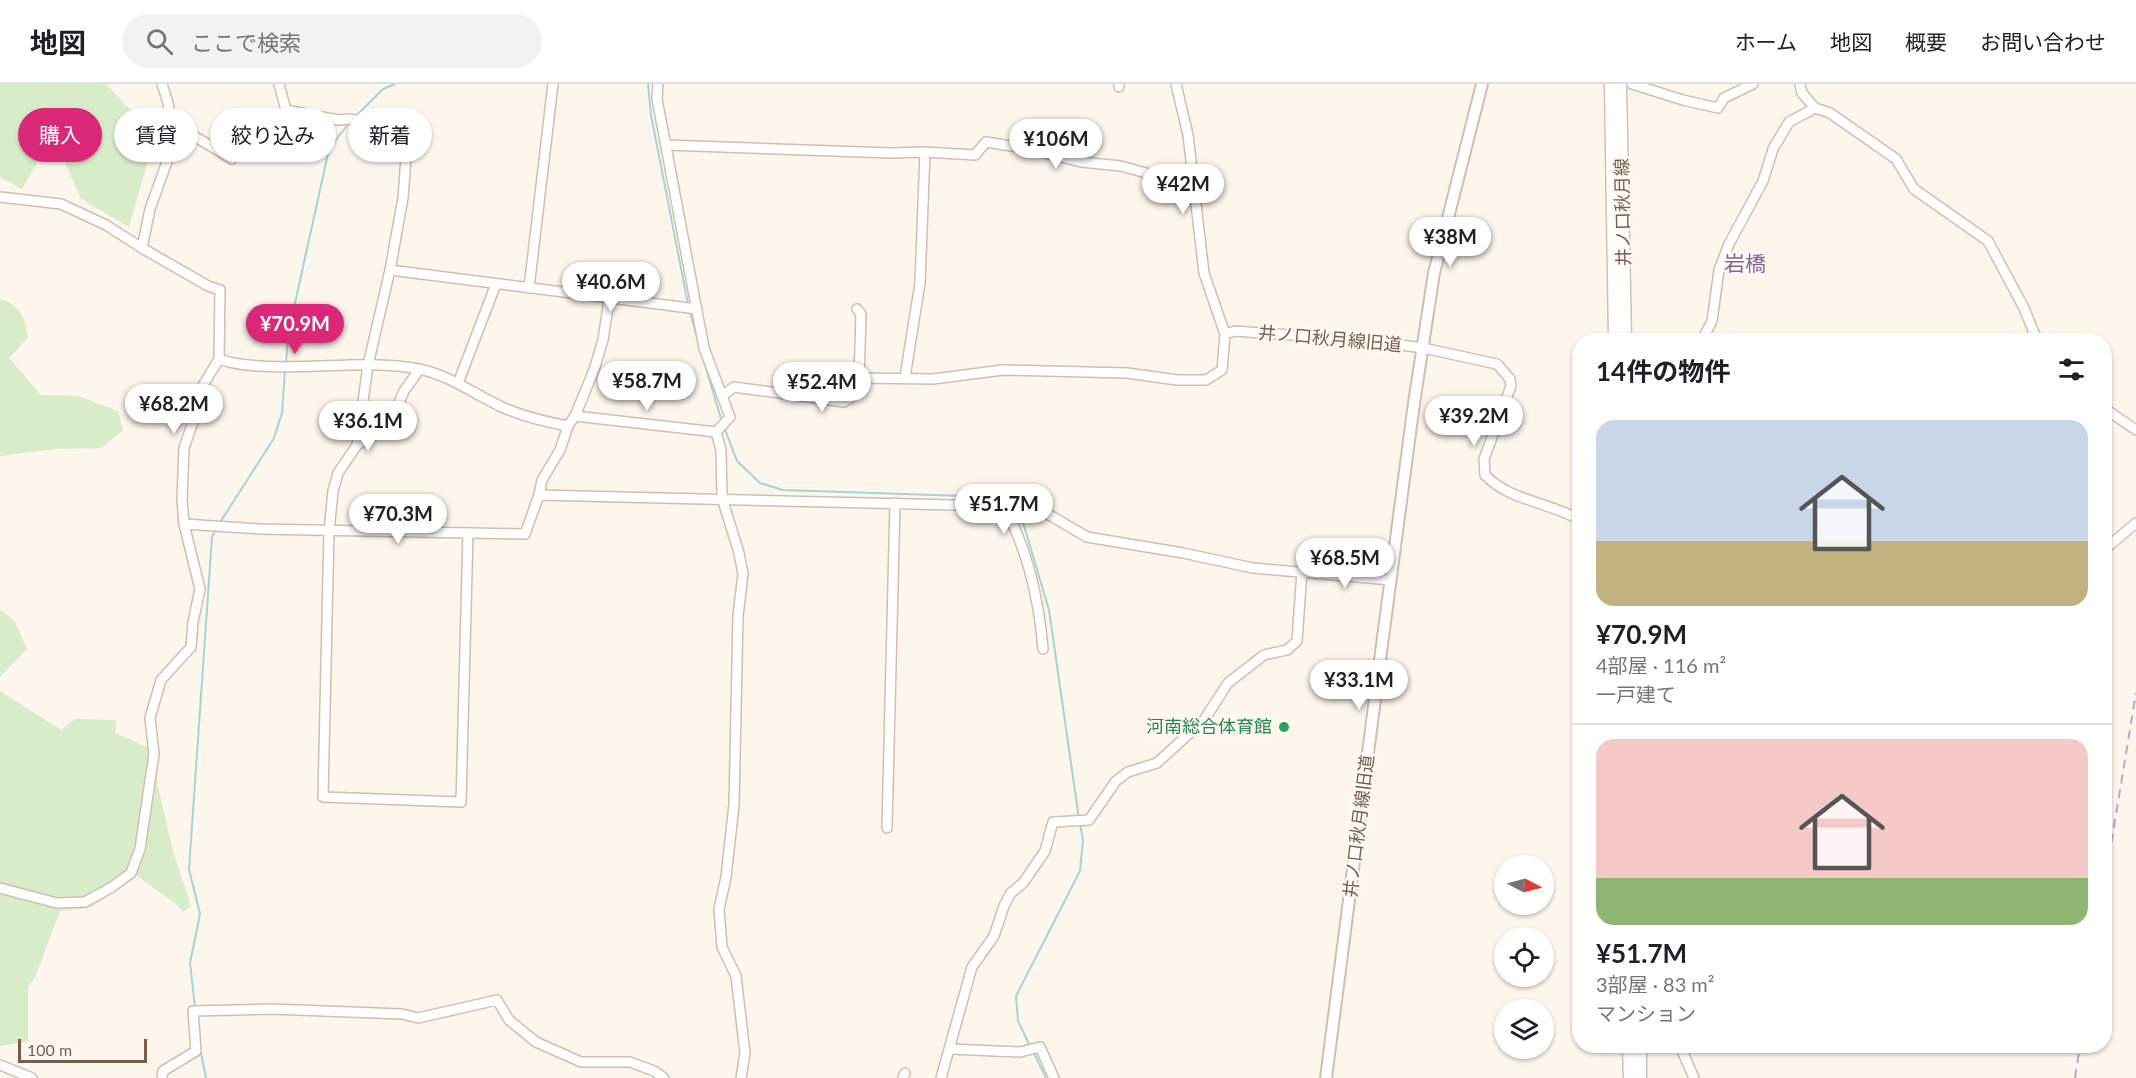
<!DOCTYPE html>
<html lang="ja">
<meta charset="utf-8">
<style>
:root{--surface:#fff;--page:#f2f2f2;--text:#202124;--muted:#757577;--line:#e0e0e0;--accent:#db2777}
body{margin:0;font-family:Lato,"Noto Sans JP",sans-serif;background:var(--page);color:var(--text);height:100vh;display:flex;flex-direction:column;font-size:22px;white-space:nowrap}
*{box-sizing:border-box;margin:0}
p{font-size:20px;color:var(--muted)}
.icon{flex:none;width:33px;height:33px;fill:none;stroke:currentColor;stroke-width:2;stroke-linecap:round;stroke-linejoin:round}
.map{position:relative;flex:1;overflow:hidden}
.panel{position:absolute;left:1572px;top:249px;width:540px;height:720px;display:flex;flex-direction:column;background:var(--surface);border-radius:24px;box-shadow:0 2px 4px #0004}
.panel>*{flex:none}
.top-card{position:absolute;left:18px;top:24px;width:570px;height:54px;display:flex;gap:12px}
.needle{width:39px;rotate:96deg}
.tools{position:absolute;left:1494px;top:771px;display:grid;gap:12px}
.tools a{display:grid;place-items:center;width:60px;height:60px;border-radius:50%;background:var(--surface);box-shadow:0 2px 4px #0004;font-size:30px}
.scale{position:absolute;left:18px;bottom:15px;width:129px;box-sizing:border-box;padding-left:6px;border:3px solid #7a5c4d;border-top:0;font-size:16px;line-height:21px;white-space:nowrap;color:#7a5c4d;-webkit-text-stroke:4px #fffaf3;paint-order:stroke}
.price{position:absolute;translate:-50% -51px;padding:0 14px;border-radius:21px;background:#fff;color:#222;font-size:20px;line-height:39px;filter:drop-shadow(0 2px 3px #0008)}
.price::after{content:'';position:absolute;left:50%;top:36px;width:18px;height:14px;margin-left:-9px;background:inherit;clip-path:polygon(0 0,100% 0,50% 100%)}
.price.active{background:var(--accent);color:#fff}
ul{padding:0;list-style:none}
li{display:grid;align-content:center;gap:12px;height:318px;padding:0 24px}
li+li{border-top:2px solid var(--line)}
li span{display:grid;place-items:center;height:186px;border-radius:18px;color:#555}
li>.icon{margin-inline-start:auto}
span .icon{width:108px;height:108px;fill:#fffc;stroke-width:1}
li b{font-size:26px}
h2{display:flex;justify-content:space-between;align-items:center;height:72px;padding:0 24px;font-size:26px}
.tag{padding:0 21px;border-radius:27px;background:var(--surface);box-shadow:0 2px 4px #0004;font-size:21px;line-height:54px}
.tag.active{background:var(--accent);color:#fff}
header{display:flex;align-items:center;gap:36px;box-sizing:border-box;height:84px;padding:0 30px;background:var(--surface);border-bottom:2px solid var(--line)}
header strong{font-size:28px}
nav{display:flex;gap:33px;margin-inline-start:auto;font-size:21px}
.search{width:420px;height:54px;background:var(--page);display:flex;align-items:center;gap:15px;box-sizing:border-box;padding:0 21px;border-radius:33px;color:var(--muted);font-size:22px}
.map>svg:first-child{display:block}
.green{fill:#d8ecc9}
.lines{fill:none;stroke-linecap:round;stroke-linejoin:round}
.stream{stroke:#a5d3da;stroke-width:2}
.minor-casing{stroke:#d1beb0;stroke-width:12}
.tertiary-casing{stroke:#d1beb0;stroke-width:14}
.secondary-casing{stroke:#d6c0b0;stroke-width:15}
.minor{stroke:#fff;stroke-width:9}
.tertiary{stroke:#fff;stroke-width:10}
.secondary{stroke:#fff;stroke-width:12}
.rail{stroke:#b9a8c9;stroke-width:2;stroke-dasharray:9 6;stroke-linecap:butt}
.leisure-dot{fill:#2e9e5b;stroke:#fffaf3;stroke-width:2}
.labels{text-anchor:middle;stroke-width:5;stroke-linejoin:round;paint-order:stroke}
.street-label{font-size:18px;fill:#7a5c4d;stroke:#fffaf3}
.leisure-label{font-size:18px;fill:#27864d;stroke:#fffaf3;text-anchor:end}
.quarter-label{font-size:21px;fill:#846695;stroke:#fffaf3}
</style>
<header>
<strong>地図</strong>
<div class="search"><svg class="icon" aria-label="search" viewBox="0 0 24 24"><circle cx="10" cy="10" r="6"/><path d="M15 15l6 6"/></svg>ここで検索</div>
<nav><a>ホーム</a><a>地図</a><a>概要</a><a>お問い合わせ</a></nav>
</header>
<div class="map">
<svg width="2136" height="994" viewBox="0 0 2136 994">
<rect width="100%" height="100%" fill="#fdf6ec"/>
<!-- green -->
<g class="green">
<path d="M0,0h106l49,52 -26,91 -48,-28 -28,-64 -31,54 -22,-12z"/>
<path d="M0,215c19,5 26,20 28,39l-19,20 32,37 37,1 40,15 5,19 -21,18 -47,1 -55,7z"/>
<path d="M0,526l14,10 13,29 -27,28z"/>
<path d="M0,607l61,39 14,-11 41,1 -1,13 34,15 24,103 18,55 -8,6 -7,-8 -39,-28 -47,32 -30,3 -24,64 -8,13v54l-28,4z"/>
</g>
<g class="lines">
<!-- stream -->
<g class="stream">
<path d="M648,0l3,31 37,189"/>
<path d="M355,33l28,-28 12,-5"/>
<path d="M690,228l8,29"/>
<path d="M702,271l20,67"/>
<path d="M286,280l2,-29 41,-186 20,-26"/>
<path d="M724,343l13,34 23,22 23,7 211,7 15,9"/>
<path d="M1016,428l6,7 27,91 30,209"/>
<path d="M219,440l55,-86 8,-25 3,-43"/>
<path d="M195,923l-5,-44 10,-49 -11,-45 23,-332 4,-8"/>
<path d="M1030,962l-12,-25 -2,-25 64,-125 3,-31 -3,-16"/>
<path d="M200,964l6,30"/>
<path d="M1033,967l13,27"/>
</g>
<defs>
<g id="minor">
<path d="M279,0l7,26 52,10 12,-1 58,12 -5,67 -13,72 -22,95 -11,80 -19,28 -5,18 -4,40 -6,266 138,5 7,-269"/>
<path d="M1119,0v3"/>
<path d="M1632,0l51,16 35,8 6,-10 29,-14"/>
<path d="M1800,0l2,9 13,15 15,5 66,46 18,30 74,52 36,67 13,32"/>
<path d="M171,38l61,37"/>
<path d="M666,61l224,8 35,-1 50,3 11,-13 43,7 52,13 40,4 32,9 40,4"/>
<path d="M0,113l61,7 45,21 36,23 66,38 12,4 -1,69 -20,33 -3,21 -12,35 -2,52 2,24 16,65 -7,33 -2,25 -30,33 -11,38 4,36 -14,95 -9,24 -19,14 -27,15 -28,1 -57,-15"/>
<path d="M142,164l8,-39 18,-50 3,-37 -3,-19 -6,-19"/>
<path d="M390,186l307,39"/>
<path d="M529,204l24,-204"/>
<path d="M857,225l4,5 -2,66"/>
<path d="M1225,250l10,-3 137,10 51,7 74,16 13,15 1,7 -27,73 1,16c25,26 64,27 95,45"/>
<path d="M1702,256l10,-19 7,-51 10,-26 34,-63 10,-32 16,-27 26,-14"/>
<path d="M219,275c13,5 26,6 40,7 53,4 107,-7 160,3 30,6 55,25 83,38 20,9 44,15 66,19"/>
<path d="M905,293l15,-94 5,-131"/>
<path d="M458,299l38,-99"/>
<path d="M723,311l11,-8 110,15c10,-6 14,-12 15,-24l74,1 70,-9 124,3 50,7h29l16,-10 3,-36 -21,-61 -16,-138 -12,-51"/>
<path d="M2104,324l32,22"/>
<path d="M575,332l141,16 14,-15 -26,-69 -47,-249 1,-15"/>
<path d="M716,348l5,18 1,48 17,55 4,21 -5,42 -4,189 -8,72 -7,32 3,38 14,29 9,77 -4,25"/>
<path d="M357,361l32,-19 15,-35 15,-21"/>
<path d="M539,411l3,-15 18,-30 8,-24 7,-10 19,-46 9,-30 6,-41"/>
<path d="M1006,426h35l46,27 96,16 70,15 138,12"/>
<path d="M184,440l75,5 266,5 14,-39 456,11 11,4c22,42 33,92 37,139"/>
<path d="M2104,466l32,-27"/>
<path d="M887,744l8,-325"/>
<path d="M1680,962l14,32"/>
<path d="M950,965l70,3 20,-5 14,31"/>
<path d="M0,981l32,13"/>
<path d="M162,994l1,-7 33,-20 -3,-40 79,-2 130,5 16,4 79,-18 12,20 27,22 45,20h49l24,9 10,7"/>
<path d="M903,994l2,-5"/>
<path d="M941,994l31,-111 22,-31 10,-30 7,-13 12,-10 22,-32 8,-29 36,-2 27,-39 12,-9 29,-9 47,-43 24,-37 36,-28 23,-5 10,-9 5,-70"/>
</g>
<path id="tertiary" d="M1326,994l54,-418 34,-257 20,-130 48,-189"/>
<g id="secondary">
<path d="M1611,0l4,256"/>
<path d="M1620,0l5,256"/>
<path d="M1629,962l1,32"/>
<path d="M1640,962v32"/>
</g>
</defs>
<!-- minor casing -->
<use href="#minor" class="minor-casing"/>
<!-- tertiary casing -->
<use href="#tertiary" class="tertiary-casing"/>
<!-- secondary casing -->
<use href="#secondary" class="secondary-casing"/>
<!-- minor -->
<use href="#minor" class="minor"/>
<!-- tertiary -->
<use href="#tertiary" class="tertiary"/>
<!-- secondary -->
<use href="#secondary" class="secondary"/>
<!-- rail -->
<g class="rail">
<path d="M2104,803l32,-194"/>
<path d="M2075,994l5,-32"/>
</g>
</g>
<!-- markers -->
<circle class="leisure-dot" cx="1284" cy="643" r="6"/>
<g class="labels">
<!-- street labels -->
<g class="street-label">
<text transform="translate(1623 128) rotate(-91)" y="6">井ノ口秋月線</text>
<text transform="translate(1330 255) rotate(5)" y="6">井ノ口秋月線旧道</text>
<text transform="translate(1359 742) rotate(-83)" y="6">井ノ口秋月線旧道</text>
</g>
<!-- leisure labels -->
<g class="leisure-label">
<text x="1272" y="649">河南総合体育館</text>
</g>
<!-- quarter labels -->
<g class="quarter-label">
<text x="1745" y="187">岩橋</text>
</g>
</g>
</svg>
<div class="tools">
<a><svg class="needle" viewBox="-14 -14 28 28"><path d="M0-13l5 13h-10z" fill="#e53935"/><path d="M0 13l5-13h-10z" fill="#757577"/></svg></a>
<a><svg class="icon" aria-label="locate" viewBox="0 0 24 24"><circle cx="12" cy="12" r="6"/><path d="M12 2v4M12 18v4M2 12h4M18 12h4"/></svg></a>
<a><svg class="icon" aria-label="layers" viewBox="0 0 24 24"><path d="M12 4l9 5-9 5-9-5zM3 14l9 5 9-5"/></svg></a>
</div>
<div class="scale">100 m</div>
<b class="price" style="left:1056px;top:86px">¥106M</b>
<b class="price" style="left:1183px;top:131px">¥42M</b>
<b class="price" style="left:1450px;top:184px">¥38M</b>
<b class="price" style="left:611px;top:229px">¥40.6M</b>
<b class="price active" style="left:295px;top:271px">¥70.9M</b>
<b class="price" style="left:647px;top:328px">¥58.7M</b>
<b class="price" style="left:822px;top:329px">¥52.4M</b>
<b class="price" style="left:174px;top:351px">¥68.2M</b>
<b class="price" style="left:1474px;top:363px">¥39.2M</b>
<b class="price" style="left:368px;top:368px">¥36.1M</b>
<b class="price" style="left:1004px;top:451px">¥51.7M</b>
<b class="price" style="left:398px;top:461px">¥70.3M</b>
<b class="price" style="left:1345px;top:505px">¥68.5M</b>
<b class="price" style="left:1359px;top:627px">¥33.1M</b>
<div class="top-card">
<a class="tag active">購入</a>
<a class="tag">賃貸</a>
<a class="tag">絞り込み</a>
<a class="tag">新着</a>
</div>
<section class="panel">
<h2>14件の物件<svg class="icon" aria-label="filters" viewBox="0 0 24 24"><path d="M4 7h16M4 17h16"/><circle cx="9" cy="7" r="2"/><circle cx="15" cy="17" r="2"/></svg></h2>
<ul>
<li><span style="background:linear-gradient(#c9d6e8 65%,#c2b280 0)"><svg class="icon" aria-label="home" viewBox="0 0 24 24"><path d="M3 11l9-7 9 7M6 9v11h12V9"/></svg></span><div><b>¥70.9M</b><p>4部屋 · 116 m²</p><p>一戸建て</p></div></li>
<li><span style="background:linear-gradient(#f6c9c9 75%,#8fb573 0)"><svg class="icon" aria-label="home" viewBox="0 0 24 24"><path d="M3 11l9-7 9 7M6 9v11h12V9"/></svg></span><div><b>¥51.7M</b><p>3部屋 · 83 m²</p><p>マンション</p></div></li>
</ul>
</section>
</div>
